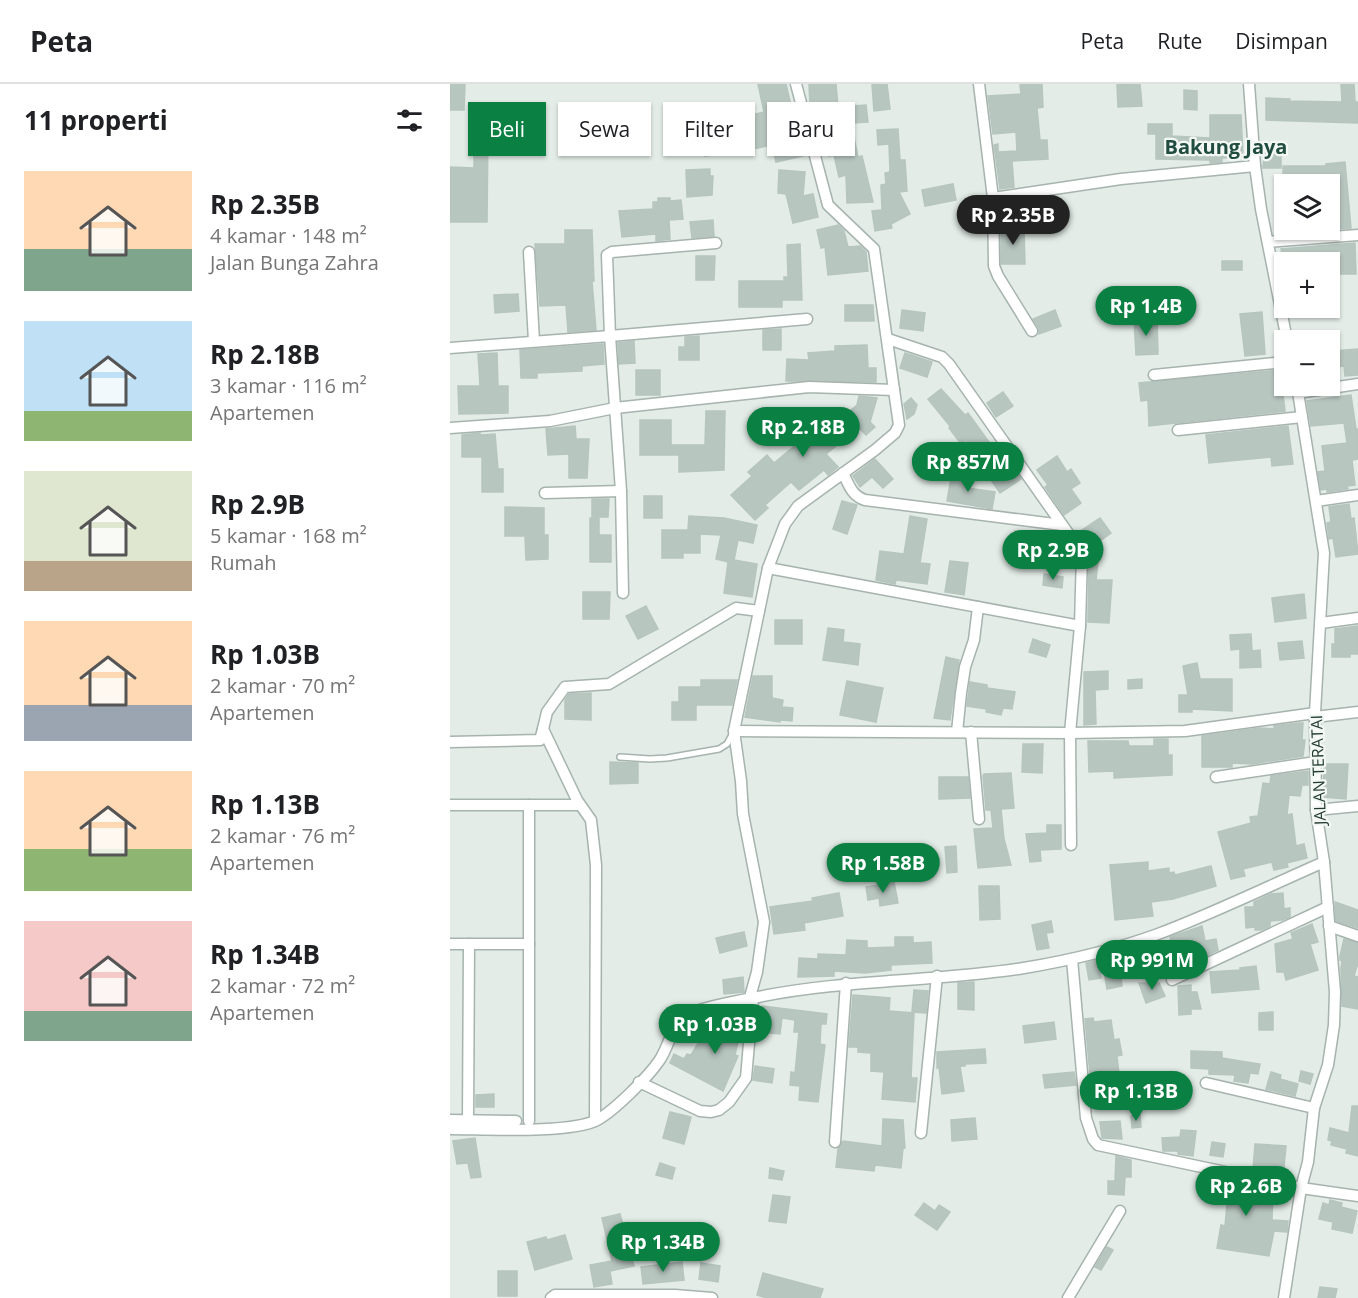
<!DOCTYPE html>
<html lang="id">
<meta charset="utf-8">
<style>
:root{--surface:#fff;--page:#f6f6f6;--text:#202124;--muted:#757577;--line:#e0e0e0;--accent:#0b8043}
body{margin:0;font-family:"Open Sans",sans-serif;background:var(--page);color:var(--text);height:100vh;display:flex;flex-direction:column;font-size:22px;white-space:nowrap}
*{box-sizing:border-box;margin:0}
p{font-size:20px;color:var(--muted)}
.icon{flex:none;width:33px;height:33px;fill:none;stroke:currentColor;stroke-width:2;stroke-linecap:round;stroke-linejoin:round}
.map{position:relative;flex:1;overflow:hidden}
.details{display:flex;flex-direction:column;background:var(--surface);width:450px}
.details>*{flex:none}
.guide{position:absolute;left:18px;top:18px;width:570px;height:54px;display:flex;gap:12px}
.tools{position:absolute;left:824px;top:90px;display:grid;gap:12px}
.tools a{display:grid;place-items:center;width:66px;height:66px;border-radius:0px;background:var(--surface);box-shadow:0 2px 4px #0004;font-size:30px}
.price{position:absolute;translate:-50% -51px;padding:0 14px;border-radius:21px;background:var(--accent);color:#fff;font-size:20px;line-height:39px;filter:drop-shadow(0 2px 3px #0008)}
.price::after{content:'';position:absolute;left:50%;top:36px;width:18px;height:14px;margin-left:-9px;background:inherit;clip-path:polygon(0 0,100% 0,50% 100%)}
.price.current{background:#222;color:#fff}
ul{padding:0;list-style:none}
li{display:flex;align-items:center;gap:18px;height:150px;padding:0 24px}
li span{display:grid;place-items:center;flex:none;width:168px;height:120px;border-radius:0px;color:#555}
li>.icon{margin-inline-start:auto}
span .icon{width:72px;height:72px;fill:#fffc;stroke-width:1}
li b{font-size:26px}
h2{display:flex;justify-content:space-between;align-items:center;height:72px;padding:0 24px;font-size:26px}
.chip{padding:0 21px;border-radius:0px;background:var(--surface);box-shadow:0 2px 4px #0004;font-size:21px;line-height:54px}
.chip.current{background:var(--accent);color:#fff}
header{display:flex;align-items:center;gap:36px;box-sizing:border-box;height:84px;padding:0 30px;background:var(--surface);border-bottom:2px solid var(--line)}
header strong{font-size:28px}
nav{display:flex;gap:33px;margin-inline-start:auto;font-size:21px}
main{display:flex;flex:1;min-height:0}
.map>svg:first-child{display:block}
.building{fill:#b8c6c0;stroke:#b6c5be;stroke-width:1.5}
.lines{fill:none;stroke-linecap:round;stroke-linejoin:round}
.lane-casing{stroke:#a6b3ae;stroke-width:8}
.street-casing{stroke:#a6b3ae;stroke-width:13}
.lane{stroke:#fff;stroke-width:5}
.street{stroke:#fff;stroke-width:10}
.labels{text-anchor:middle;stroke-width:4.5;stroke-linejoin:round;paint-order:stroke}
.street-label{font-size:16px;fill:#243b34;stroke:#f3f8f5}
.quarter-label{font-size:20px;font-weight:bold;fill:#214c40;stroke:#f3f8f5}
</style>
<header>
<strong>Peta</strong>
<nav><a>Peta</a><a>Rute</a><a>Disimpan</a></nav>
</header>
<main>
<section class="details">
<h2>11 properti<svg class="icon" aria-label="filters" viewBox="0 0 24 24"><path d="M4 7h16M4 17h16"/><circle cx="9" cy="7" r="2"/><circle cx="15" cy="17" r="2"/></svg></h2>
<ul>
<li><span style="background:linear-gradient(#ffd9b3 65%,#7fa58c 0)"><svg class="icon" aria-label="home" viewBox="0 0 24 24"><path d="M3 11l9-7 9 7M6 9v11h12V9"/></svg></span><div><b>Rp 2.35B</b><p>4 kamar · 148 m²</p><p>Jalan Bunga Zahra</p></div></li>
<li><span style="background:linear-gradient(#bfe0f5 75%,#8fb573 0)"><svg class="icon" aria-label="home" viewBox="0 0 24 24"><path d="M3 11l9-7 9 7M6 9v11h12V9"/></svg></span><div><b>Rp 2.18B</b><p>3 kamar · 116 m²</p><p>Apartemen</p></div></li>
<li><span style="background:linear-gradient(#dfe7d0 75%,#b9a48a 0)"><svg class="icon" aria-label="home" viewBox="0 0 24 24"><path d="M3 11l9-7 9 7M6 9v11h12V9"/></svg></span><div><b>Rp 2.9B</b><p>5 kamar · 168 m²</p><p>Rumah</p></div></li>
<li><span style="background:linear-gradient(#ffd9b3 70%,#9aa5b1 0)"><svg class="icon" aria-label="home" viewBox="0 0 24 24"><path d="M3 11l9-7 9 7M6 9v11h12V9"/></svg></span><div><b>Rp 1.03B</b><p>2 kamar · 70 m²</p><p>Apartemen</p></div></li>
<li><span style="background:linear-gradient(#ffd9b3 65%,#8fb573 0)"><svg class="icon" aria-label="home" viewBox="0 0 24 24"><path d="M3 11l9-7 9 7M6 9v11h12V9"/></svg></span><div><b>Rp 1.13B</b><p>2 kamar · 76 m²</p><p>Apartemen</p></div></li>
<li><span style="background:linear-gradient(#f6c9c9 75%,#7fa58c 0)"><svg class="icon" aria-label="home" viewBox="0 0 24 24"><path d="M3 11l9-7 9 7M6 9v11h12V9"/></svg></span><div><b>Rp 1.34B</b><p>2 kamar · 72 m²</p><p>Apartemen</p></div></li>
</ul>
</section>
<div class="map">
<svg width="908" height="1214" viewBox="0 0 908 1214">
<rect width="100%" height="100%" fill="#e3ece7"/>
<!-- building -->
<g class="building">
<path d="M0,0h15l-1,26h-14z"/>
<path d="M308,0h28l17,72 -27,6 -4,-17 -38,8 -29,3 -3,-25 26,-3 -2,-7 38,-9z"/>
<path d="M359,0h27l2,23 28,-2 2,17 -17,1 7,34 4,-1 11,46 -26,1 -1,-28 -7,2 -5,-22 -5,1 -6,-27h-5l-3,-22h-5z"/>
<path d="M422,0h15l3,25 -16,2z"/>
<path d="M592,0l1,23 -6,1 3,32h7l1,19 -36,2 2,26 -14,2 -6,-44 4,-1v8l19,-1 -1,-19 -23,2 -5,-38 33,-2 -1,-9z"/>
<path d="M690,0l2,22 -24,1 -1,-22z"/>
<path d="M891,0h13l1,18h3v21l-92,-3v-22l24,1 -1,2 53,1z"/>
<path d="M734,6l13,1v19l-13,-1z"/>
<path d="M184,31h16v17l-15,1z"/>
<path d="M760,31h31l2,42 -21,1v4l-12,1v-3l-54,-1v-25h-8v-10h24v12l38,2z"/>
<path d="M448,45l2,31h5l2,31 -8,1 11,22 -19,10 1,4 -17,3 -3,-20 10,-1 -1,-25 5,-1 -1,-11 5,-1 -1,-28 -11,1 -1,-15z"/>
<path d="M24,48l14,1 -1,89h-37v-55l24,1z"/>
<path d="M814,67l17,1v16h-18z"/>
<path d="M895,78l6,66 -14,1 -2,-19h-6v-26h-46v-18h43v-2z"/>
<path d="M260,85v7h3l-1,19 -25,2 -1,-27z"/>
<path d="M329,86l26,2 -2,24 10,-2 5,23 -25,6 -7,-29 -8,-1z"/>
<path d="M503,100l3,16 -31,6 -3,-16z"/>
<path d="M208,114h12v3l11,-1 2,19 -14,1 1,19 -14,2v-7l-34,3 -3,-26 34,-2v-7h5z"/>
<path d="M263,136l1,16 -22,2 -2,-16z"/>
<path d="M388,141l6,6 4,16 12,-1 6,6 2,19 -40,4 -3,-28 -4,1 -4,-18z"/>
<path d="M574,144l1,36h-24v-35z"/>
<path d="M115,146h27l2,51h-2l4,49 -28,2 -2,-27 -26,1 -5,-62h30z"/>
<path d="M905,159l1,31h-23v-18l-19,2v4h-11v-1l-19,3 -3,-15z"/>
<path d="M350,160l2,56h-20v7h-43v-26h45v-4h4l-1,-32z"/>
<path d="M246,172h19l-1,24h-18z"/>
<rect x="772" y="177" width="20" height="9"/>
<path d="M68,210l1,17 -24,2 -1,-18z"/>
<path d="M395,221h28l1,16h-29z"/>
<path d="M452,226l23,3 -2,18 -23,-3z"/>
<path d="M605,226l6,16 -22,8v-6l-6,-9z"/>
<path d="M812,228l3,42 -20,2 -5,-42z"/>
<path d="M707,235l1,35 -22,1 -2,-35z"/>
<path d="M331,245v21h-18v-20z"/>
<path d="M876,247l1,9h-29v-5z"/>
<path d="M249,252v24h-20v-13h6v-10z"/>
<path d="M184,257l1,22 -16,1 -1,-21z"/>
<path d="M153,260l1,20 -22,2v5l-45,2v5h-16l-1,-28z"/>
<path d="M417,261l1,23h8v14l-90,-1 1,-22 22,1 -1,-7 27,-2v-5z"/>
<path d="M908,265v26l-13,1 -1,-10 -8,1 -2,-16z"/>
<path d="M47,269l1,33h10v27l-49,1 -1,-28h22l-2,-32z"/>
<path d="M455,269l27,9 -5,15 -27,-9z"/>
<rect x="186" y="286" width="24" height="25"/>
<path d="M830,286l5,41 -136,15 -1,-26 -7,1 -2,-18z"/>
<path d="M491,305l24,26 3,-2 39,54 4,-2 10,14 -21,14 -11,-16 6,1 -29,-38 -5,4 -12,-16 1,-2 -22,-27z"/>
<path d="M553,308l10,14 -17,11 -9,-14z"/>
<path d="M901,311l5,34h2v30l-6,1 3,25 -8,1 1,3 -21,3v-3l-6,1 -3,-18 7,-1 -3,-25 25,-3 -3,-20 -33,3 -4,-25z"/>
<path d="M409,312l18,2 -7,24 5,5 -9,8 -7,-7 -33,26 12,13 -6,5 -4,3 -4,-5 -25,20 -8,-8 -26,23 3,3 -13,12 -24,-25 21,-19 -4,-4 19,-17 7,8 24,-20 -5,-5 17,-16 5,5 18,-13 5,7 19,-16z"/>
<path d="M461,314l6,7 -3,9 -7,5 -3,-15z"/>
<path d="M256,327h19l-1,59 -45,2v-17h-39v-35h31v25h34z"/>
<path d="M125,342l1,13h13l-2,39h-18v-24l-21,1 -2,-26z"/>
<path d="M838,342l5,38 -21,2 -1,-9 -62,6 -3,-28z"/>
<path d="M30,349v2l15,-1 3,35h5v23h-21v-35h-20v-22z"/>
<path d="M607,372l10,16 4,-3 9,14 -9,6 10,14 -17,12 -19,-28 3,-2 -11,-15z"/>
<path d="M425,375l18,20 -10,9 -11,-11 -12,10 -7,-11z"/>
<path d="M502,388l17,2 -2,14 28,4 -3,17 -45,-8z"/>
<rect x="194" y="412" width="18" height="22"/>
<path d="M142,415h17l-1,18h-16z"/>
<path d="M392,417l15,4 -10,29 -14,-5z"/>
<path d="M899,420l2,15 3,-1 4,36 -22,3 -3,-19 -4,1 -2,-16 4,-1 -2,-15z"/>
<path d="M55,423l39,1v27h4v24l-22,1 -1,-24h-20z"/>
<path d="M239,432l35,2 33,7 -4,18 -15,-3 -4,20 23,4 -5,33 -28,-4 4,-31 -12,-3 5,-24 -21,-1v19h-17v5h-21v-28h26z"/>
<path d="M460,432l17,3 -7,44 10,1 -3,20 -31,-4 -1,4 -19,-4 4,-29 24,3z"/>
<path d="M140,434h9v17h12v27h-21z"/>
<path d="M650,434l11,15 -11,8 -4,39h16l-3,43 -21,-1 1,-69 -3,-11 -7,-10z"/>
<path d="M565,447l18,2 -4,29 -18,-3z"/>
<path d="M500,477l18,2 -4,32 -19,-3z"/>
<path d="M594,490l19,3 -1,11 -19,-3z"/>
<path d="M133,508h27l-1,27h-26z"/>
<path d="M854,510l2,24 -31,4 -3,-24z"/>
<path d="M196,522l12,23 -20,10 -12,-23z"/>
<rect x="325" y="536" width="27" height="24"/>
<path d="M908,542v28h-8v3h-18v-13h3v-15z"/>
<path d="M378,544l16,2 -1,12 17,2 -2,21 -35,-5z"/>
<path d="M801,550l1,17 8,-1 1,17 -21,1v-19l-9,1 -1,-15z"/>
<path d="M583,555l17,6 -4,12 -17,-5z"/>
<path d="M852,557l2,17 -24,2 -2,-17z"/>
<path d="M496,573l13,3 -9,60 -16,-2z"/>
<path d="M747,579l3,16h32v32l-40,-2v3h-13v-17h9l-5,-29z"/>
<path d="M658,587v18l-13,1 1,34 -12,1v-53z"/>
<path d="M303,592h19v22l11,2 -1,7 11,1 -1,13 -12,-1v2l-35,-5z"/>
<path d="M692,595v9l-14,1v-9z"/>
<path d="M251,596h36l-5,25h-36v15h-24v-18h7v-15h22z"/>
<path d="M397,597l36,7 -7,34 -36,-7z"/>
<path d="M520,598l17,3v3l28,4 -3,17 -9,-1 -2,7 -15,-3 1,-3 -20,-3z"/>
<path d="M141,609v27l-26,-1v-19l4,-6z"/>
<path d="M848,639h5l-1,17h3l-2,16 -51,8 -20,-1v4h-30v-31l58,-8 14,1v-3z"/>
<path d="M704,655h14v16h4v20l-58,3v-7l-25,1 -1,-31h40l1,5h25z"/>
<path d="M573,660h20l-1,29 -20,-1z"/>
<path d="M160,678l28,1v20l-28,1z"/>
<path d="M874,680h24l-2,35 -23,-2z"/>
<path d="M858,687v14h-6l-2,11 -11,-1 -2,20 5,-1 4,32 8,-2 3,14 -20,5 1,4 -14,3 -2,-8 -29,7 2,7 -14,3 -13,-47 33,-9 -1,-6 8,-1 5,-33 7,1 1,-8z"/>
<path d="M561,689l3,35 -13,1 3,30 7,26 -33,3 -4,-39 19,-1 -2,-18h-5l-3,-34 1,-2z"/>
<path d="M489,693h29l2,21 -31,1z"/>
<path d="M597,741h14v24l-21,1 1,11 -11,1 -4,-28 21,-1z"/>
<path d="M506,762l1,26 -10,1 -2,-26z"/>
<path d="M698,778v9l21,-3v5l5,-1 1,3 36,-9 5,20 -43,13 -22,3 2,14 -38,4 -5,-55z"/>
<path d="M444,798l4,21 -18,3 -1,-8 -11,2 -2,-13z"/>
<path d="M529,802h20l1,33 -20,1z"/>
<path d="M389,809l4,23 -39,7 1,7 -31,4 -4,-27 43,-6 -1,-3z"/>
<path d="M833,809l1,16 6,-1v9l-8,3 -12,1v5l-9,4h-6v-3l-9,1 -1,-21h9v-5l17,-8z"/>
<path d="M885,818l23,8v18l-22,-7z"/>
<path d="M601,837l2,11 -7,1 3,15 -12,2 -5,-25z"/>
<path d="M862,840l6,18 -8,2 8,26 -32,10 -2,-8h-7l-2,-28 18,-5 -2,-6z"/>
<path d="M752,842l3,15 11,-2 2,11 -15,7 -13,3 1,2 -20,4 -3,-14 -11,1v-11h14l-1,-5z"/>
<path d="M294,848l3,14 -27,7 -4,-15z"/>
<path d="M445,853h18v6l18,-1 1,21 -41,2v5l-26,3 -31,-2v5l-36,1 1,-19 19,1v-5l28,1 1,-15 20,1v7l28,-1z"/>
<path d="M894,855l14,4v20l-4,13 4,1v32l-16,-3 -1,-38 1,-7 -2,-1v-4z"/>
<path d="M647,876l4,18 -12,2 -3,-17z"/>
<path d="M688,881l2,8 -19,4 1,9 -15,3 -3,-18z"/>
<path d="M806,882l3,23 -47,4 -2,-21 30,-2v-2z"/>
<path d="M293,893l1,15 -20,2 -1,-14z"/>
<path d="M521,898h3v28l-16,-1v-26z"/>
<path d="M689,899h20l6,13 -19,7z"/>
<path d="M741,901v7h6l4,17h-10v5l-12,1 -1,-29z"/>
<path d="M464,906l14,1 -2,22 -14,-1z"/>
<path d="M403,911l37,3 -1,13 25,2 -3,65h6l-2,24 -33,-3 2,-27 -13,-1v-18l-13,-1v-5h-9z"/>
<path d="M312,922l65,8 -1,10h-5l-1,20 5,1 -7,57 -19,-2 1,-14 -10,-1 1,-13 4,1 4,-41h-5l1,-12 -13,-2 -2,16 -20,-2z"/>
<path d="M274,928l19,2v7l-8,34 3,1 -15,35 -53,-28 4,-9 10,5 3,-5 4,1 9,-15 16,9 4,-14 2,1z"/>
<path d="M823,928v18h-14v-17z"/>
<path d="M643,934l1,4 17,-2 3,20 5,-1 3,16 -5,1 3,27 -29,3 -6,-67z"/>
<path d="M604,938l2,17 -31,4 -2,-17z"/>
<path d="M535,965l1,14 -21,1v2h-5l4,25 -22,3 -3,-27 -2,1v-16z"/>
<path d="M741,967l31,1v6l38,6 -2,10 -8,-1 -2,10 -14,-2 1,-6 -26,-1v-5l-18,-1z"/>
<path d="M305,982l19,3 -2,14 -19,-3z"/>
<path d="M851,987l12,3 -3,10 -11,-3z"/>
<path d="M624,988l2,13 -31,3 -2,-13z"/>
<path d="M821,988l10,3 -1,4 18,5 -3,12 -29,-7z"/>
<path d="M44,1010v13h-18v-12z"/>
<path d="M902,1022h6v50l-12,-3 1,-4 -16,-4 1,-4 -4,-1 2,-12 19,5z"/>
<path d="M220,1028l21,5 -7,27 -21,-6z"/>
<path d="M690,1031l1,12 -9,1 -1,-12z"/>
<path d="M525,1034l2,21 -25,2 -1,-21z"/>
<path d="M433,1035l20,1 2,28h-2l-2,20 -26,-3 -1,6 -38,-4 2,-18 5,-8 39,5z"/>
<path d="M670,1037l2,18 -20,-1 -2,-16z"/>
<path d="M731,1046l15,1 -3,25 -15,-2v-3h-15l-1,-13 18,-1z"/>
<path d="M25,1054l6,39 -10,1 -3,-15 -11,1 -4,-23z"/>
<path d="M762,1058l13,2 -2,13 -13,-2z"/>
<path d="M805,1060l31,2 -3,31 -30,-7z"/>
<path d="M666,1072l15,4v17h-6l-1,18 -16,-1v-13h7z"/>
<path d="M210,1079l15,5 -3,11 -16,-4z"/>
<path d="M320,1084l14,3 -2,9 -13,-2z"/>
<path d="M755,1094l20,2 7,1v3l19,1 22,5 -1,30 16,1 -1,11 -13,-1 -5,25 -52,-8 4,-23 4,1 2,-22 -14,-1 1,-13 -11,-1z"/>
<path d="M323,1111l17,2 -4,26 -17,-2z"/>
<path d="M880,1116l12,3 -1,4 16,4 -5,22 -20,-4 1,-7 -14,-3 4,-16 6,2z"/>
<path d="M474,1119l11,8 4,-6 11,7 -13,18 -22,-15z"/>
<path d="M170,1130l14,52 -24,5 2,13 -18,3 -4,-22 22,-4 -10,-43z"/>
<path d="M115,1151l7,24 -37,11 -8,-28 19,-5 1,3z"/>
<path d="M657,1163l6,3 -12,20 -6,-3z"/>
<path d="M232,1178l2,18 -41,4 -2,-17z"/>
<path d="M251,1179l19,3 -2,16 -19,-3z"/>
<rect x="48" y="1187" width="19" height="25"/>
<path d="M313,1189l60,16 -3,9h-53l-10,-3z"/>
<path d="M870,1203l17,2 -2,9h-17z"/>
</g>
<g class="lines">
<defs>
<path id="lane" d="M170,673l30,2 17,-1 52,-9 8,-5 6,-11"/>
<g id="street">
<path d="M529,0l14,114 1,68 4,10 34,55"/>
<path d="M799,0l6,82 6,43 26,131"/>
<path d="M543,114l128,-19 134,-13"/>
<path d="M818,158l90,-7"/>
<path d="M266,159l-104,9 -5,3 3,81 197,-17"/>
<path d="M79,168l5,89"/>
<path d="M438,255l54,18 7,7 133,189 -2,73 -10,107 1,112"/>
<path d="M0,264l160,-12 11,155 2,102"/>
<path d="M704,291l130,-13"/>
<path d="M848,309l60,-9"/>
<path d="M0,344l100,-7 65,-13 194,-21 85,3"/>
<path d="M728,346l124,-13"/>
<path d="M393,389c6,12 9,23 22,27l197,25"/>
<path d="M95,409l76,-2"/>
<path d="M866,417l42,-6"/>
<path d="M318,484l312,58"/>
<path d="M871,539l37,-5"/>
<path d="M865,633l43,-5"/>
<path d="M284,647l336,2 115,-2 130,-18"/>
<path d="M507,648l4,-39 4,-26 9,-27 4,-33"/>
<path d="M521,648l8,87"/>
<path d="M0,658l90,-2 3,-11"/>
<path d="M766,693l100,-15"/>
<path d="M0,721h79"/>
<path d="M866,726l42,-4"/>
<path d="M879,842l29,10"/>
<path d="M0,860h79"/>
<path d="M622,875l14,159 7,21 5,6 203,43 57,8"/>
<path d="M722,896l156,-73"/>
<path d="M300,913l7,-25 7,-50 -21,-108 -2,-33 -7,-50 34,-163 17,-44 13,-18 77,-56 20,-17 4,-8 -25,-176 -46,-44 -32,-121"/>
<path d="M189,998l61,29 11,1 8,-2 10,-8 17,-24 7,-81"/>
<path d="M756,999l108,25"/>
<path d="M0,1036l66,1"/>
<path d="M18,1037l1,-177"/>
<path d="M79,1037v-316h51"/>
<path d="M145,1037l1,-256 -5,-45 -14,-20 -34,-71 4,-17 18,-25 44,-3 127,-76 23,3"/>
<path d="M0,1045c34,0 120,5 147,-9 17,-9 51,-43 62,-59 12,-17 12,-41 34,-49 21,-7 44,-11 65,-15 88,-18 178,-15 266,-29 42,-7 93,-19 134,-34 56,-21 111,-48 166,-72"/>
<path d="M471,1049l16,-157"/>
<path d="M385,1058l11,-159"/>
<path d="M101,1214l4,-3h120l37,3"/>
<path d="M618,1214l52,-87"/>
<path d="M834,1214l17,-110 7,-26 6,-54 14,-43 6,-40 1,-33 -11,-130 -8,-52 -1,-97 9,-160 -27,-167"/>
</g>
</defs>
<!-- lane casing -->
<use href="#lane" class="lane-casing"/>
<!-- street casing -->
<use href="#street" class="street-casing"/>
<!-- lane -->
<use href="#lane" class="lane"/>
<!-- street -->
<use href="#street" class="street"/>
</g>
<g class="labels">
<!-- street labels -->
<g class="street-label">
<text transform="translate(868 686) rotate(-92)" y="6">JALAN TERATAI</text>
</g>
<!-- quarter labels -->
<g class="quarter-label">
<text x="776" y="70">Bakung Jaya</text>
</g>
</g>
</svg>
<div class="tools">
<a><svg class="icon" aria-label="layers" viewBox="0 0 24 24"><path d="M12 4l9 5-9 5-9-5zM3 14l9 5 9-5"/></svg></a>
<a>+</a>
<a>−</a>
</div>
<b class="price current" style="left:563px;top:162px">Rp 2.35B</b>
<b class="price" style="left:696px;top:253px">Rp 1.4B</b>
<b class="price" style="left:353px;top:374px">Rp 2.18B</b>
<b class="price" style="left:518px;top:409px">Rp 857M</b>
<b class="price" style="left:603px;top:497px">Rp 2.9B</b>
<b class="price" style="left:433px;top:810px">Rp 1.58B</b>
<b class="price" style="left:702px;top:907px">Rp 991M</b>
<b class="price" style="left:265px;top:971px">Rp 1.03B</b>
<b class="price" style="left:686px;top:1038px">Rp 1.13B</b>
<b class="price" style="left:796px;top:1133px">Rp 2.6B</b>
<b class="price" style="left:213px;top:1189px">Rp 1.34B</b>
<div class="guide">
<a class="chip current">Beli</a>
<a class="chip">Sewa</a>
<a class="chip">Filter</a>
<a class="chip">Baru</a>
</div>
</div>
</main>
